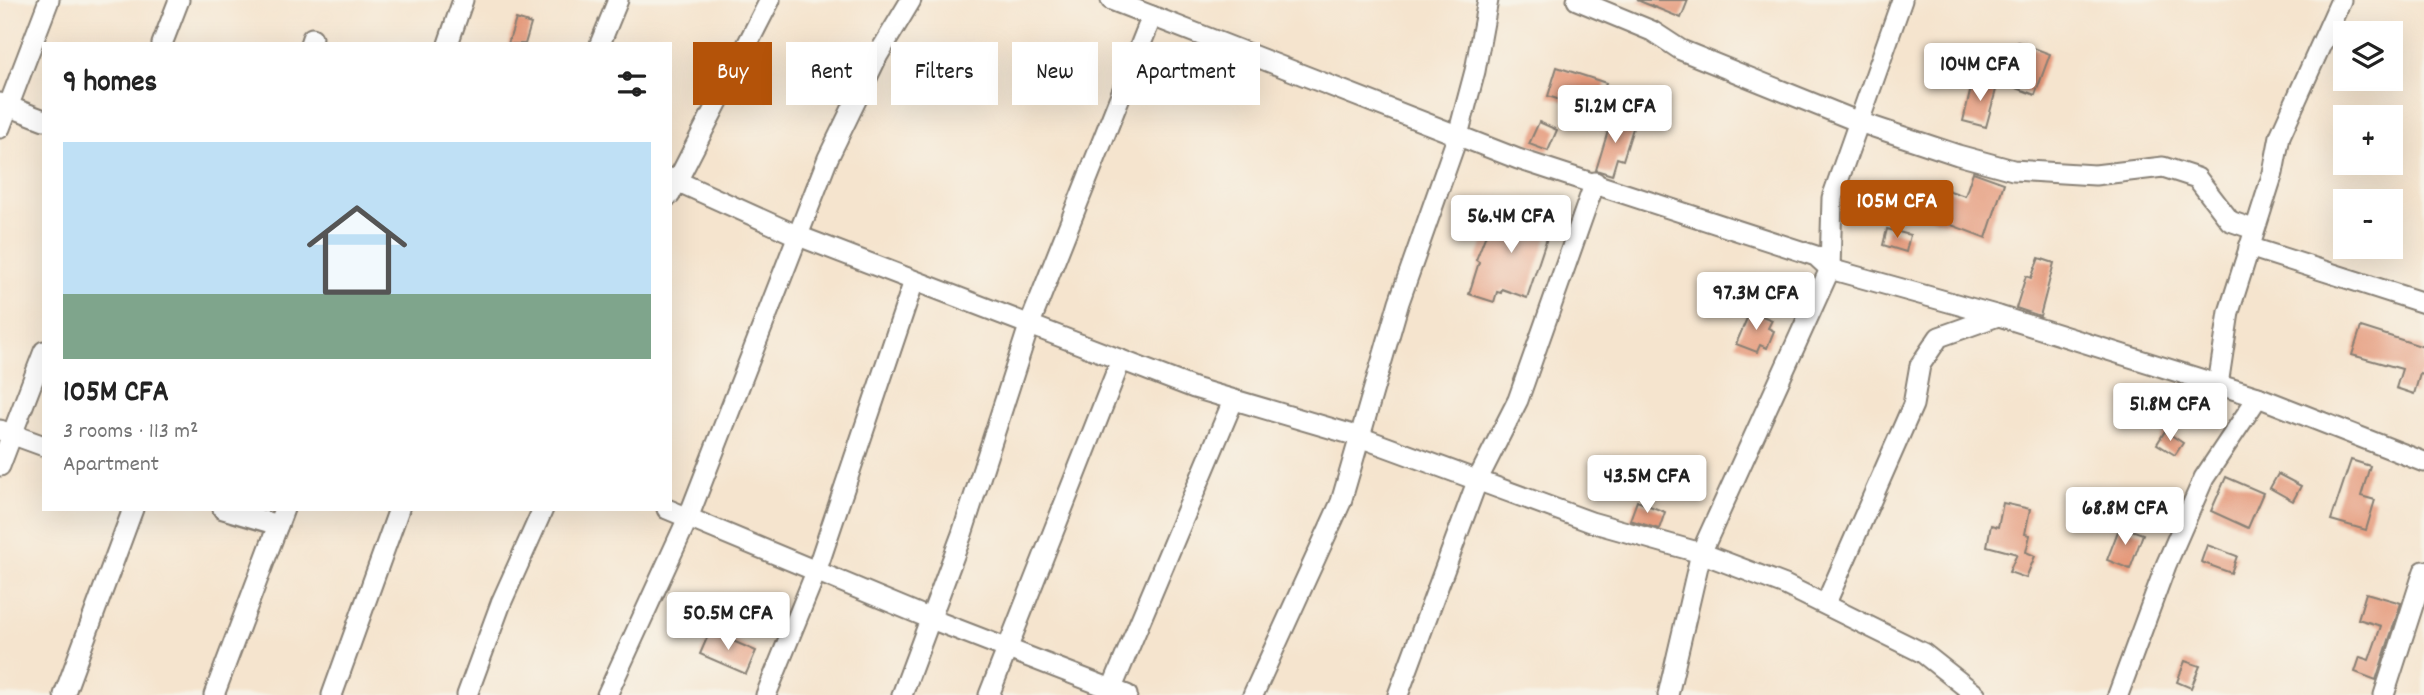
<!DOCTYPE html>
<meta charset="utf-8">
<style>
:root{--surface:#fff;--page:#f6f6f6;--text:#222;--muted:#767676;--line:#e0e0e0;--accent:#b45309}
body{margin:0;font-family:Dekko,sans-serif;background:var(--page);color:var(--text);height:100vh;display:flex;flex-direction:column;font-size:26px;white-space:nowrap}
*{box-sizing:border-box;margin:0}
p{font-size:23px;color:var(--muted)}
.icon{flex:none;width:38px;height:38px;fill:none;stroke:currentColor;stroke-width:2;stroke-linecap:round;stroke-linejoin:round}
.map{position:relative;flex:1;overflow:hidden}
.panel{position:absolute;left:42px;top:42px;width:630px;height:469px;display:flex;flex-direction:column;background:var(--surface);border-radius:0px;box-shadow:0 7px 28px #0002}
.panel>*{flex:none}
.top-card{position:absolute;left:693px;top:42px;width:665px;height:63px;display:flex;gap:14px}
.tools{position:absolute;left:2333px;top:21px;display:grid;gap:14px}
.tools a{display:grid;place-items:center;width:70px;height:70px;border-radius:0px;background:var(--surface);box-shadow:0 7px 28px #0002;font-size:35px}
.price{position:absolute;translate:-50% -60px;padding:0 16px;border-radius:7px;background:#fff;color:#222;font-size:23px;line-height:46px;filter:drop-shadow(0 2px 4px #0008)}
.price::after{content:'';position:absolute;left:50%;top:42px;width:21px;height:16px;margin-left:-10px;background:inherit;clip-path:polygon(0 0,100% 0,50% 100%)}
.price.current{background:var(--accent);color:#fff}
ul{padding:0;list-style:none}
li{display:grid;align-content:center;gap:14px;height:371px;padding:0 21px}
li+li{border-top:2px solid var(--line)}
li span{display:grid;place-items:center;height:217px;border-radius:0px;color:#555}
li>.icon{margin-inline-start:auto}
span .icon{width:126px;height:126px;fill:#fffc;stroke-width:1}
li b{font-size:30px}
h2{display:flex;justify-content:space-between;align-items:center;height:84px;padding:0 21px;font-size:30px}
.tag{padding:0 24px;border-radius:0px;background:var(--surface);box-shadow:0 7px 28px #0002;font-size:24px;line-height:63px}
.tag.current{background:var(--accent);color:#fff}
.map>svg:first-child{display:block}
.building{fill:#e59a7b}
.lines{fill:none;stroke-linecap:round;stroke-linejoin:round}
.minor-casing{stroke:#888075;stroke-width:23}
.minor{stroke:#fff;stroke-width:19}
</style>
<div class="map">
<svg width="2424" height="695" viewBox="0 0 2424 695">
<rect width="100%" height="100%" fill="#f7f3e8"/>
<filter id="ink" filterUnits="userSpaceOnUse"><feTurbulence type="fractalNoise" baseFrequency=".0143" numOctaves="2"/><feDisplacementMap in="SourceGraphic" scale="14" xChannelSelector="R" yChannelSelector="G"/><feConvolveMatrix kernelMatrix="1 2 1 2 8 2 1 2 1" color-interpolation-filters="sRGB"/></filter>
<filter id="wash" filterUnits="userSpaceOnUse"><feTurbulence type="fractalNoise" baseFrequency=".00686" numOctaves="4" result="noise"/><feDisplacementMap in="SourceGraphic" scale="28" xChannelSelector="R" yChannelSelector="G"/><feGaussianBlur stdDeviation="1.57" result="paint"/><feColorMatrix in="noise" values="0 0 0 0 0 0 0 0 0 0 0 0 0 0 0 0 0 1.4 0 .05"/><feComposite in="paint" operator="in"/></filter>
<g filter="url(#wash)">
<rect width="100%" height="100%" fill="#f5e4ce"/>
<g id="blocks">
<!-- building -->
<g class="building">
<path d="M1637,0h51l-7,18z"/>
<path d="M516,19l15,5 -6,20h-17z"/>
<path d="M2018,42l32,12 -15,41 -32,-12z"/>
<path d="M1557,67l49,16 -9,29 -49,-16z"/>
<path d="M1973,80l24,6 -11,41 -23,-6z"/>
<path d="M1612,118l22,7 -11,35 -6,-2 -5,17 -16,-5z"/>
<path d="M1539,122l18,8 -9,21 -19,-7z"/>
<path d="M1973,172l31,11 -18,55 -64,-24 7,-20 9,3 3,-9 24,8z"/>
<path d="M1540,204l16,7 -29,87 -25,-9 -1,4 -4,-1 -3,10 -25,-8 10,-32 -3,-2 18,-46 35,12z"/>
<path d="M1887,229l23,6 -4,17 -23,-7z"/>
<path d="M2039,258l15,5 -14,53 -24,-8 10,-32 5,2z"/>
<path d="M1750,311l22,9 -4,8 6,3 -7,17 -7,-3 -3,7 -21,-8z"/>
<path d="M2361,327l63,20v28l-4,-1 -6,20 -18,-6 6,-19 -50,-14z"/>
<path d="M2165,431l18,12 -8,12 -18,-11z"/>
<path d="M2351,460l19,6 -9,30 14,4 -9,30 -35,-10z"/>
<path d="M2278,474l23,12 -8,15 -23,-13z"/>
<path d="M2226,477l37,16 -15,35 -37,-17z"/>
<path d="M1637,501l28,11 -6,17 -29,-9z"/>
<path d="M2003,503l27,6 -5,25 5,1 -4,17 9,4 -9,22 -17,-6 8,-18 -30,-8 4,-21 7,2z"/>
<path d="M2120,526l23,8 -13,35 -23,-9z"/>
<path d="M2207,545l30,11 -6,17 -30,-11z"/>
<path d="M2366,593l35,10 -25,77 -21,-8 5,-15 9,3 12,-34 -23,-7z"/>
<path d="M710,631l46,20 -10,23 -46,-20z"/>
<path d="M2185,661l15,5 -9,22 -14,-6z"/>
</g>
</g>
</g>
<g filter="url(#ink)">
<use href="#blocks" fill-opacity="0" stroke="#888075" stroke-width="2"/>
<g class="lines">
<defs>
<g id="minor">
<path d="M1111,0l407,159 298,97 14,13 169,47 259,81 166,65"/>
<path d="M1577,0l75,31 29,19 178,72 99,33 55,15 82,5 68,-8 34,11 33,43 23,8"/>
<path d="M162,44l17,-44"/>
<path d="M310,44l2,-6"/>
<path d="M448,44l15,-44"/>
<path d="M600,44l18,-44"/>
<path d="M0,103l44,17"/>
<path d="M0,128l49,-128"/>
<path d="M670,178l126,57 398,153 163,48 234,86 110,31 84,32 138,68 53,42"/>
<path d="M670,195l100,-195"/>
<path d="M2249,247l175,56"/>
<path d="M2218,385l11,-73 44,-139 7,-37 61,-136"/>
<path d="M0,430l44,16"/>
<path d="M0,466l44,-115"/>
<path d="M223,509l55,16"/>
<path d="M667,509l264,110 196,76"/>
<path d="M1826,603l87,-198 7,-40 19,-28 59,-21"/>
<path d="M64,695l69,-186"/>
<path d="M214,695l70,-186"/>
<path d="M332,695l67,-186"/>
<path d="M467,695l34,-92 42,-94"/>
<path d="M607,695l81,-177 140,-360 50,-103 33,-55"/>
<path d="M766,695l50,-123 98,-291"/>
<path d="M902,695l60,-161 67,-208 123,-310"/>
<path d="M989,695l132,-335"/>
<path d="M1109,695l124,-294"/>
<path d="M1253,695l88,-193 58,-200 59,-167 17,-64 13,-71"/>
<path d="M1398,695l80,-216 40,-79 77,-218"/>
<path d="M1668,695l33,-142 129,-284 2,-71 70,-198"/>
<path d="M2118,695l48,-130 38,-87 54,-81"/>
<path d="M2384,695l40,-124"/>
</g>
</defs>
<!-- minor casing -->
<use href="#minor" class="minor-casing"/>
<!-- minor -->
<use href="#minor" class="minor"/>
</g>
</g>
</svg>
<div class="tools">
<a><svg class="icon" aria-label="layers" viewBox="0 0 24 24"><path d="M12 4l9 5-9 5-9-5zM3 14l9 5 9-5"/></svg></a>
<a>+</a>
<a>−</a>
</div>
<b class="price" style="left:1980px;top:103px">104M CFA</b>
<b class="price" style="left:1615px;top:145px">51.2M CFA</b>
<b class="price current" style="left:1897px;top:240px">105M CFA</b>
<b class="price" style="left:1511px;top:255px">56.4M CFA</b>
<b class="price" style="left:1756px;top:332px">97.3M CFA</b>
<b class="price" style="left:2170px;top:443px">51.8M CFA</b>
<b class="price" style="left:1647px;top:515px">43.5M CFA</b>
<b class="price" style="left:2125px;top:547px">68.8M CFA</b>
<b class="price" style="left:728px;top:652px">50.5M CFA</b>
<div class="top-card">
<a class="tag current">Buy</a>
<a class="tag">Rent</a>
<a class="tag">Filters</a>
<a class="tag">New</a>
<a class="tag">Apartment</a>
</div>
<section class="panel">
<h2>9 homes<svg class="icon" aria-label="filters" viewBox="0 0 24 24"><path d="M4 7h16M4 17h16"/><circle cx="9" cy="7" r="2"/><circle cx="15" cy="17" r="2"/></svg></h2>
<ul>
<li><span style="background:linear-gradient(#bfe0f5 70%,#7fa58c 0)"><svg class="icon" aria-label="home" viewBox="0 0 24 24"><path d="M3 11l9-7 9 7M6 9v11h12V9"/></svg></span><div><b>105M CFA</b><p>3 rooms · 113 m²</p><p>Apartment</p></div></li>
</ul>
</section>
</div>
